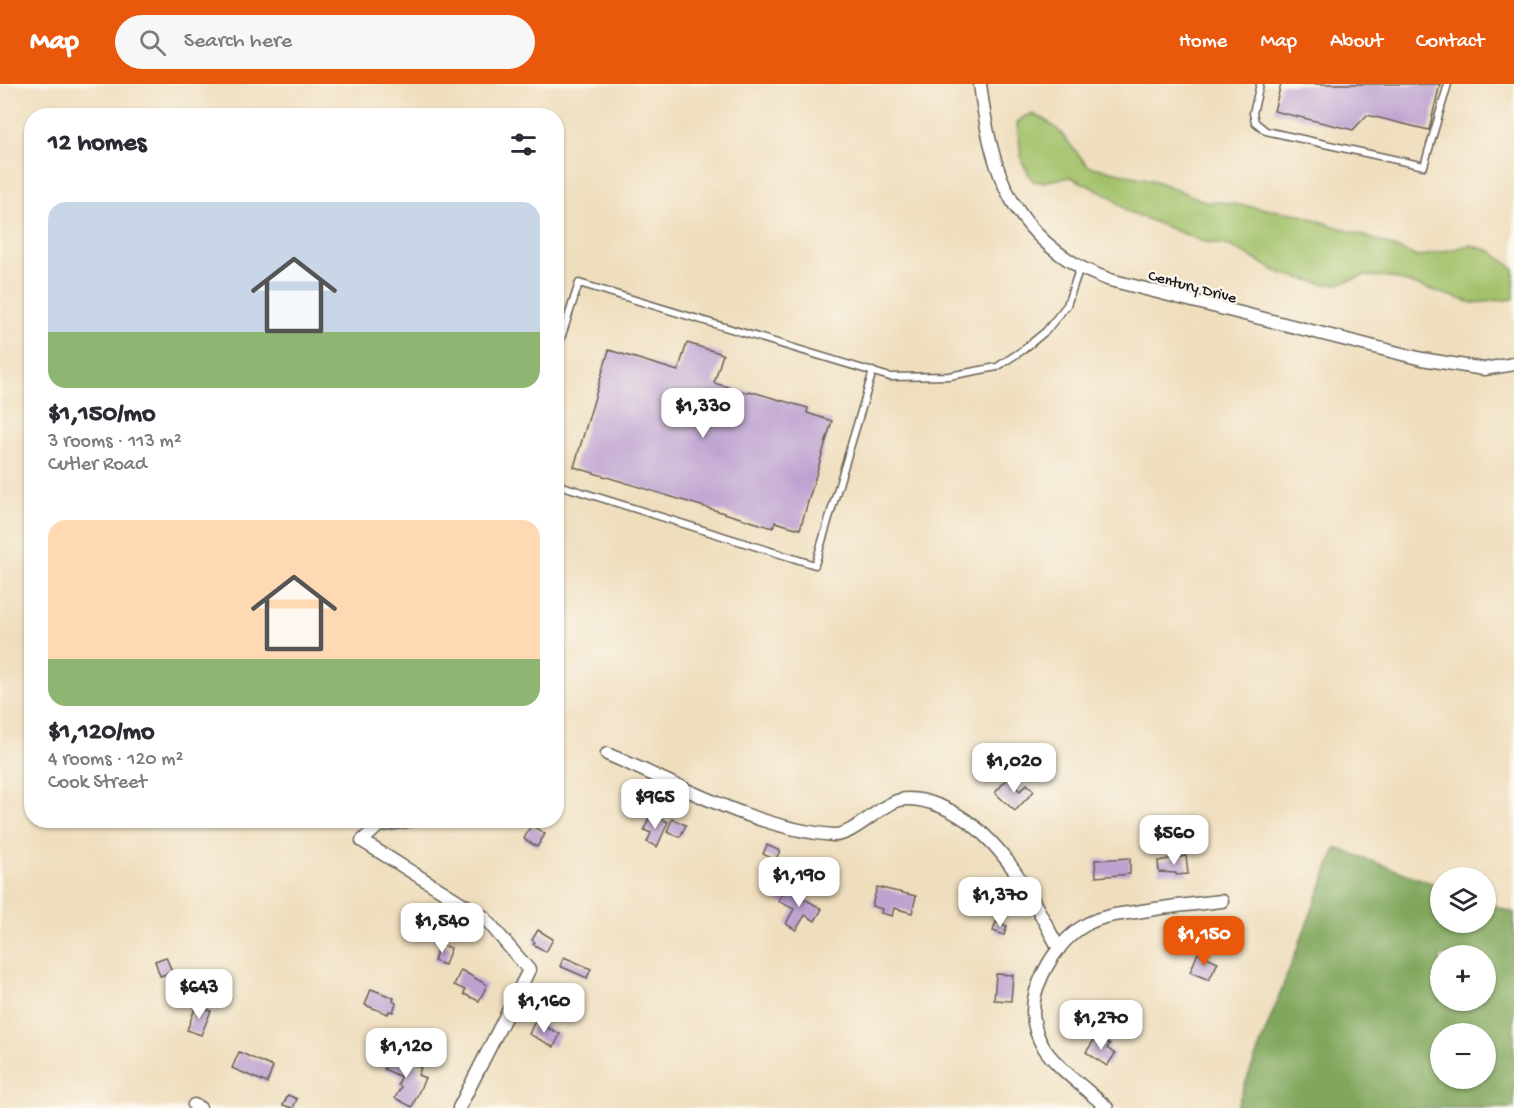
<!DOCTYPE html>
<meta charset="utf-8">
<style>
:root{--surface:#fff;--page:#f7f7f7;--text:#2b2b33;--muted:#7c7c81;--accent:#ea580c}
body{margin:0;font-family:"Gochi Hand",sans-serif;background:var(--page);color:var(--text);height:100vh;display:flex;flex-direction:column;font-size:22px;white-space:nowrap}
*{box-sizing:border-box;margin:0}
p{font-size:20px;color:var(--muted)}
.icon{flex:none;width:33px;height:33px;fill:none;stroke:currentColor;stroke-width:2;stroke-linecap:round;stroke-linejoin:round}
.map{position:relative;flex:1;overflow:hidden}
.details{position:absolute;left:24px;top:24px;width:540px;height:720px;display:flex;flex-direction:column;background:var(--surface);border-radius:24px;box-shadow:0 2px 4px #0004}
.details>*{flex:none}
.fabs{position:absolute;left:1430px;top:783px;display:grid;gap:12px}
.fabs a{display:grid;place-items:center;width:66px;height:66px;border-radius:50%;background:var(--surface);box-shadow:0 2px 4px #0004;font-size:30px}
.price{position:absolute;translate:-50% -51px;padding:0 14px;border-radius:12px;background:#fff;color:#222;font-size:20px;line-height:39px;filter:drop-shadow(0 2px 3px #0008)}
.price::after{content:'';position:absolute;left:50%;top:36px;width:18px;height:14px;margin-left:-9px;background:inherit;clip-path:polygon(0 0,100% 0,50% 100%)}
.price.active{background:var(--accent);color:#fff}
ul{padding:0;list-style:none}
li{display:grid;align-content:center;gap:12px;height:318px;padding:0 24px}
li span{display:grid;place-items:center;height:186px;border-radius:18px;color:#555}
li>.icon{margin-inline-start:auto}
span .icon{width:108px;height:108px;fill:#fffc;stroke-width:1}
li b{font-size:26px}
h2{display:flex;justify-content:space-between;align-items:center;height:72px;padding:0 24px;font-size:26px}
header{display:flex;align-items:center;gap:36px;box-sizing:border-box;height:84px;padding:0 30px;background:var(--accent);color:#fff}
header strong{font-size:28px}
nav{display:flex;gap:33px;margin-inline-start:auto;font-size:21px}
.search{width:420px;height:54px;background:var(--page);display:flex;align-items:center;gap:15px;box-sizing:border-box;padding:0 21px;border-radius:33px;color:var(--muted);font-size:22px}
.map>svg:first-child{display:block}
.green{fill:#a2c169;stroke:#5f6e42;stroke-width:1.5}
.forest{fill:#81a75d;stroke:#4e623c;stroke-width:1.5;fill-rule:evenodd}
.building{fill:#bea3d1}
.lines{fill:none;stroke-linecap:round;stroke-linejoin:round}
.lane-casing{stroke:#666055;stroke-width:9}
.street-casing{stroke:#666055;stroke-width:15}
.lane{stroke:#fff;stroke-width:6}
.street{stroke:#fff;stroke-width:12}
.labels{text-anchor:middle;stroke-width:4.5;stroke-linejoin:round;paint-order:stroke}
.street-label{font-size:16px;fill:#1c1c1c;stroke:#fbf7ec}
</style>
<header>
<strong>Map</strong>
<div class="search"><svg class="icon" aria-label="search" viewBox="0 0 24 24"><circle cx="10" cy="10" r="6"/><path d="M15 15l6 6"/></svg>Search here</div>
<nav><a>Home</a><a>Map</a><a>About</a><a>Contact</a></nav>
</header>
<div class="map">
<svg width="1514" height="1024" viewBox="0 0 1514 1024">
<rect width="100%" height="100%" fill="#fbf7ec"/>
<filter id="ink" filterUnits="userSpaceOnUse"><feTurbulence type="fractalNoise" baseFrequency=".0167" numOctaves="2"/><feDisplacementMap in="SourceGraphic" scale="12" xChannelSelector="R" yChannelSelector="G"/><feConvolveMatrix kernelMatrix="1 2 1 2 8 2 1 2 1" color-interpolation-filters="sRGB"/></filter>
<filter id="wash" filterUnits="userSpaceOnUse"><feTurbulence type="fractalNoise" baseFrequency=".008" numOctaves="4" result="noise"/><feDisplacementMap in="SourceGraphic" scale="24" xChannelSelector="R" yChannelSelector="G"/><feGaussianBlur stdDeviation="1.35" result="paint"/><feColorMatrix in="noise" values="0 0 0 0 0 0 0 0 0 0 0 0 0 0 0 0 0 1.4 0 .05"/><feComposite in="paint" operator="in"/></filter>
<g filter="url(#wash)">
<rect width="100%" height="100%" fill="#efdebe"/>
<!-- green -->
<path class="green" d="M1032,30l12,5 14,11 30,36 68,15 53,22 4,-2 85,13 81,27 39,16 52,-12 21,6 23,18v30l-41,4 -83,-26 -25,-1 -28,8h-13l-44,-11 -50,-27 -26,-4 -77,-31 -16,-14 -40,-20 -29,5 -9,-1 -11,-19 -5,-38 6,-7z"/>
<!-- forest -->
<path class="forest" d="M1336,764l104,38v36h45v-20l29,11v195h-278zM1440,872h45v44h-45zM1440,950h45v44h-45z"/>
<g id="blocks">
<!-- building -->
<g class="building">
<path d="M1281,0h159l-11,46 -62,-15 -14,15 -79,-19z"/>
<path d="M687,259l36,11 -9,29 34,10 1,-2 59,17 -1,5 25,8 -32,108 -25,-7 -2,6 -199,-61 35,-117 69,21z"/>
<path d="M1007,695l13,12 7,-7 7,7 -19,20 -20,-18z"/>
<path d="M650,731l18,7 -11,25 -10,-5 4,-9 -7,-3z"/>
<path d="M672,735l14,6 -6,12 -13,-5z"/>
<path d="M531,741l14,9 -8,13 -13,-8z"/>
<path d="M767,761l13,6 -5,9 -12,-6z"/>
<path d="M1186,772l2,18 -12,1v-2l-17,-1 -1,-11z"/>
<path d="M1130,774v16l-34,3 -1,-17z"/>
<path d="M877,803l39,9 -4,17 -18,-5 -2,8 -11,-3 1,-4 -10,-3z"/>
<path d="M786,804l36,21 -7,12 -10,-6 -9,15 -10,-6 8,-15 -16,-8z"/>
<path d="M996,838l11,4 -3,9 -11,-4z"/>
<path d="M538,846l15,9 -7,13 -13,-8 2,-2 -3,-2z"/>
<path d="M439,860l12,4 -6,17 -11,-4z"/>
<path d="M1198,869l20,9 -9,18 -19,-8z"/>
<path d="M166,873l6,15 -12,4 -5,-15z"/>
<path d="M564,873l27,12 -4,9 -27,-12z"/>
<path d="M461,886l26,15 -8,16 -15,-7 1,-4 -11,-5z"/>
<path d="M996,890l17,1 -2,26 -17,-1z"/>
<path d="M371,905l23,9 -1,3 3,2 -3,9 -4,-1 -1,3 -23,-9z"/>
<path d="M196,922l15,5 -10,24 -14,-5z"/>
<path d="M535,937l25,13 -6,13 -25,-13z"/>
<path d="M1097,952l13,8 -3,4 8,6 -8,12 -21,-14z"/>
<path d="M239,968l34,15 -6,16 -35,-15z"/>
<path d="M391,970l30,14 -3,7 7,3 -13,29 -17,-9 6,-11 -3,-2 3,-8 -17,-8z"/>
<path d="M288,1011l9,4 -4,9 -10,-3z"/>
</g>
</g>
</g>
<g filter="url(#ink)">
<use href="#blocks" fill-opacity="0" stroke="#666055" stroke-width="1.5"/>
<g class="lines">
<defs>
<g id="lane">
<path d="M1260,0l-7,29 2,9 11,9 158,35 24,-82"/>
<path d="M556,270l23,-71 311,94 59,-1 48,-9 26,-17 23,-19 21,-26 13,-38"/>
<path d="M556,400l259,81 58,-194"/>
</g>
<g id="street">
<path d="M980,0c10,78 26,141 100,183 9,5 20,9 30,13l312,79 62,10 30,-5"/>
<path d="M607,670c71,30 149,75 226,81 19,2 48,-31 67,-35 13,-3 27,1 40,6 60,24 91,90 119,143"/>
<path d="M412,736l-34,6 -16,15 122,76 45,53 -70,138"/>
<path d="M194,1021l6,3"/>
<path d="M1107,1024c-19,-18 -50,-40 -63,-60 -13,-20 -14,-44 -5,-65 9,-23 26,-47 48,-59 15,-8 32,-10 49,-12 28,-5 57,-8 86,-11"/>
</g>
</defs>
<!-- lane casing -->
<use href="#lane" class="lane-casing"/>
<!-- street casing -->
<use href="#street" class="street-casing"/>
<!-- lane -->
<use href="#lane" class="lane"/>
<!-- street -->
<use href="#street" class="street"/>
</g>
</g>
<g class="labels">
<!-- street labels -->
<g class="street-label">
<text transform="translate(1193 201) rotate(15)" y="6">Century Drive</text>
</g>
</g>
</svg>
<div class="fabs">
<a><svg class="icon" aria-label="layers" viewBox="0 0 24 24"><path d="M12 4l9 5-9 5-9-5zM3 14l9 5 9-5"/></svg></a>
<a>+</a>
<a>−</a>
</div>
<b class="price" style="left:703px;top:355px">$1,330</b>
<b class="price" style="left:1014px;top:710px">$1,020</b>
<b class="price" style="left:655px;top:746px">$965</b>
<b class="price" style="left:1174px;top:782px">$560</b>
<b class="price" style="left:799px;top:824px">$1,190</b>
<b class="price" style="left:1000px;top:844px">$1,370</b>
<b class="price" style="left:442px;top:870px">$1,540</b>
<b class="price active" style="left:1204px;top:883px">$1,150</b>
<b class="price" style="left:199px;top:936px">$643</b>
<b class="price" style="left:544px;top:950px">$1,160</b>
<b class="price" style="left:1101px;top:967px">$1,270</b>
<b class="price" style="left:406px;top:995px">$1,120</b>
<section class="details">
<h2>12 homes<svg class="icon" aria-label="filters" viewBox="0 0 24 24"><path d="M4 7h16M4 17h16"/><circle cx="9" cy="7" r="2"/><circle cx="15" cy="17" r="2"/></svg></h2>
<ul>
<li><span style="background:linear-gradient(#c9d6e8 70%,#8fb573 0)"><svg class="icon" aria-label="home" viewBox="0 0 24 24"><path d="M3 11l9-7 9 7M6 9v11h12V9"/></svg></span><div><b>$1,150/mo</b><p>3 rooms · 113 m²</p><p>Cutler Road</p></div></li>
<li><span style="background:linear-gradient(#ffd9b3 75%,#8fb573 0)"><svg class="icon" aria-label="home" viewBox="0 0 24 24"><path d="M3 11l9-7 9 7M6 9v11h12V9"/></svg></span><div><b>$1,120/mo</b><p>4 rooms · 120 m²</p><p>Cook Street</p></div></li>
</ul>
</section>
</div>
